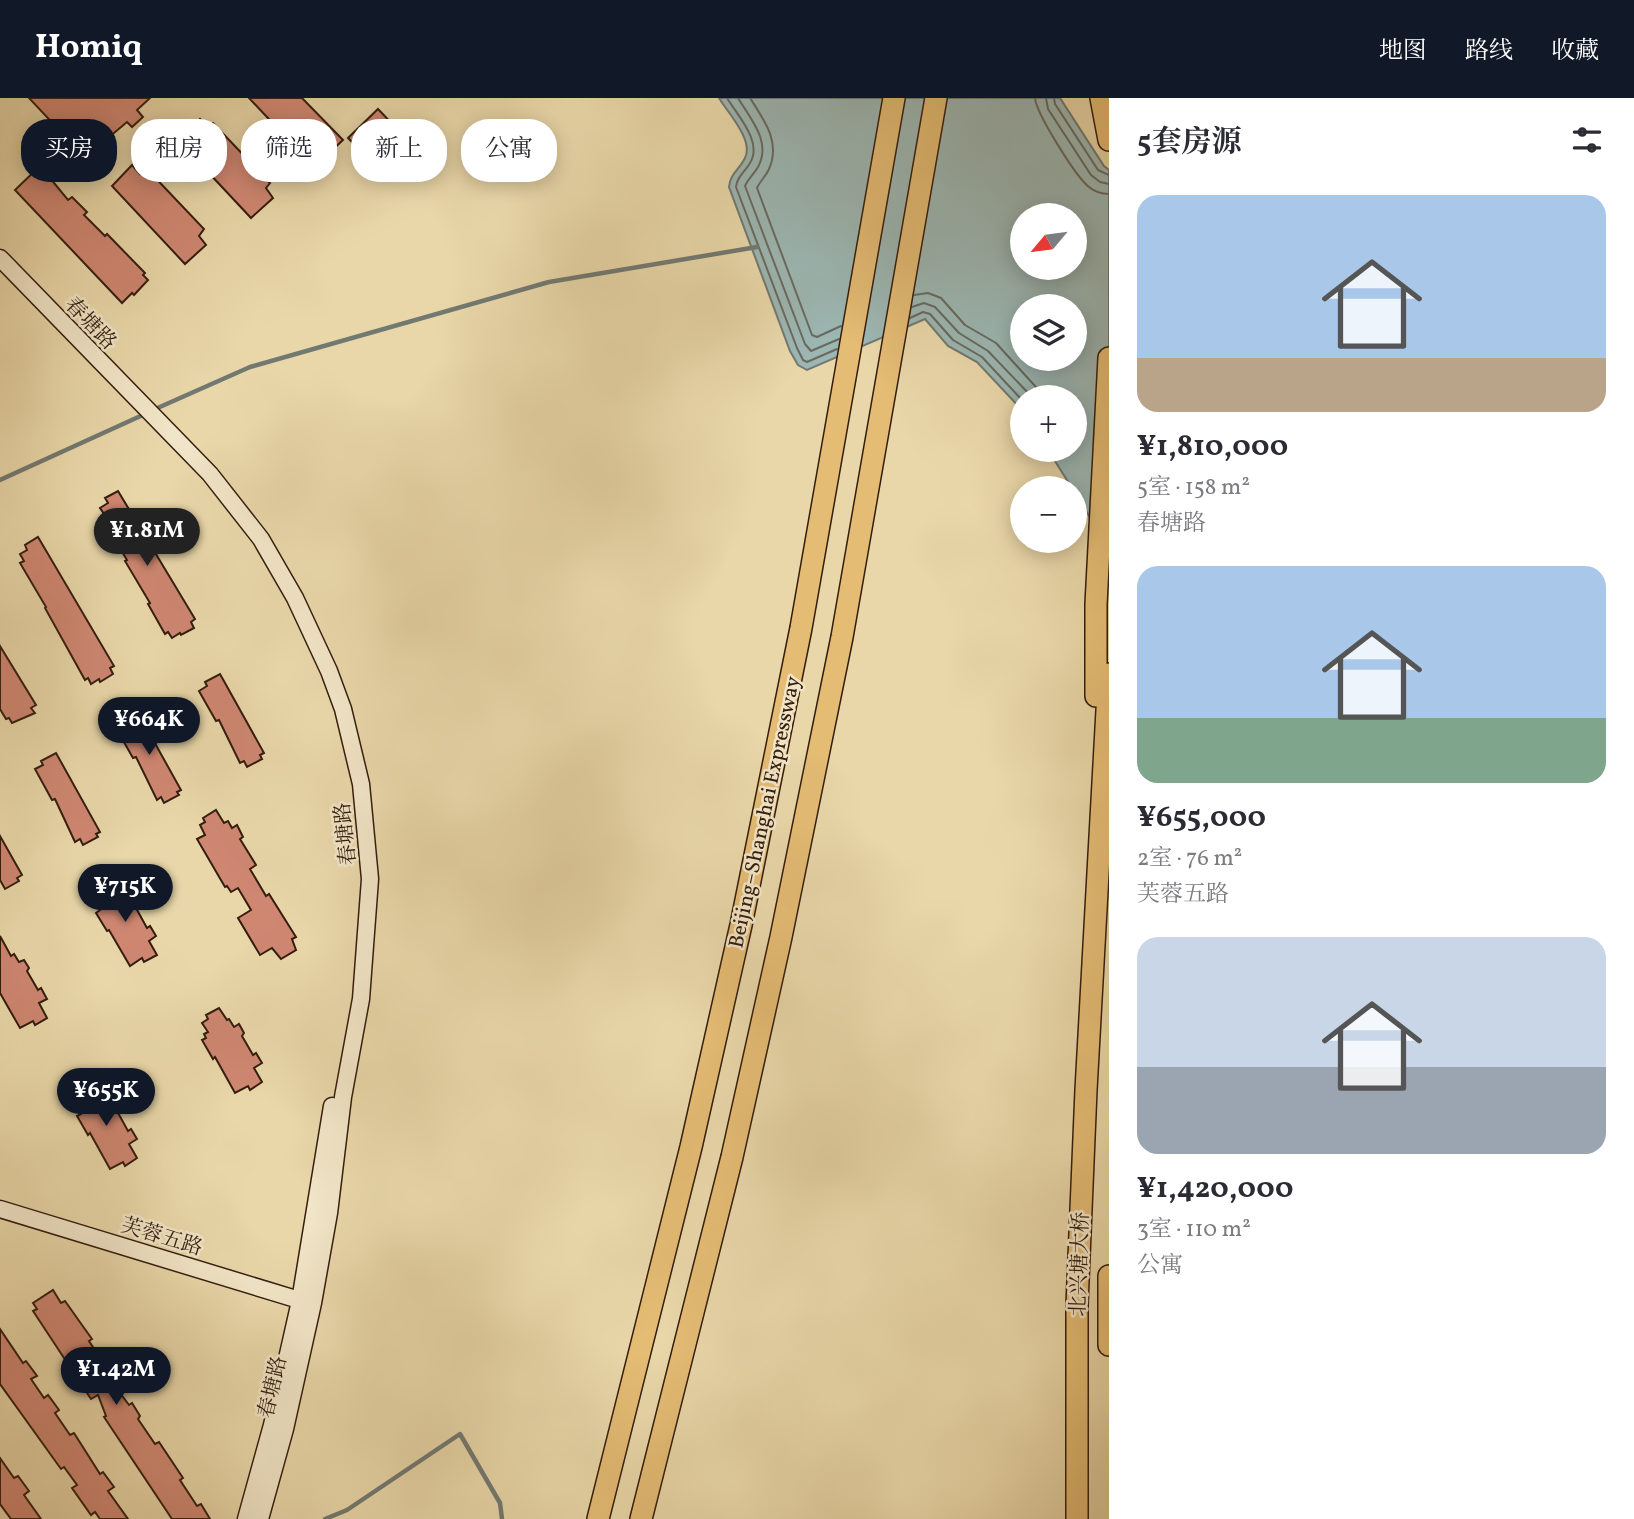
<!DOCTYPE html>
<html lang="zh">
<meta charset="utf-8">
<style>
:root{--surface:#fff;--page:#f2f2f3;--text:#2b2b33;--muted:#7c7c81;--accent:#111827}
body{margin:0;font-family:Vollkorn,"Noto Serif SC",serif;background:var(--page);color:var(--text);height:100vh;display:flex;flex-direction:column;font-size:26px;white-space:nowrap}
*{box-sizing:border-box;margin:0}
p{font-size:23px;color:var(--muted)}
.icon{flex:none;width:38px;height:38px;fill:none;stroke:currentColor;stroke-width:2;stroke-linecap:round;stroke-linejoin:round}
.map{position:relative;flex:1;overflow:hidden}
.details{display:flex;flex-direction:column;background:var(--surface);width:525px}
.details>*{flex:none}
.guide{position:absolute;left:21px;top:21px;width:665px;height:63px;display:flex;gap:14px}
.needle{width:46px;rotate:241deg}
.controls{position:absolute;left:1010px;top:105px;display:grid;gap:14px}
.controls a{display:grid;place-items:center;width:77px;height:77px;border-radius:50%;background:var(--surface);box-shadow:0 4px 18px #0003;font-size:35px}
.price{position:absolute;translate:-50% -60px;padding:0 16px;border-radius:24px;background:var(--accent);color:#fff;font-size:23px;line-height:46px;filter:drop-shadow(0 2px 4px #0008)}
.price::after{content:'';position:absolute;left:50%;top:42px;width:21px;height:16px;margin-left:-10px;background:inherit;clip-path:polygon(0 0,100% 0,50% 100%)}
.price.on{background:#222;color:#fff}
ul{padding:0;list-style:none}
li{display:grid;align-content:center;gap:14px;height:371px;padding:0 28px}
li span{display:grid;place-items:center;height:217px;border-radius:21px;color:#555}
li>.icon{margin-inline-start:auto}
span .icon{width:126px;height:126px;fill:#fffc;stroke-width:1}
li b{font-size:30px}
h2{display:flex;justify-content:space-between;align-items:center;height:84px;padding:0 28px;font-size:30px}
.chip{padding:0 24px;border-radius:28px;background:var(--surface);box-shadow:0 4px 18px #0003;font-size:24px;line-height:63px}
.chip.on{background:var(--accent);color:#fff}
header{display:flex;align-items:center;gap:42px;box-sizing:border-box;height:98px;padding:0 35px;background:var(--accent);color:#fff}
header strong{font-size:33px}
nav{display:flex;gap:38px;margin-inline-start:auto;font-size:24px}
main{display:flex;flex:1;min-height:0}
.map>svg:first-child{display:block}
.water{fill:#9cb7b3;stroke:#727971;stroke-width:2;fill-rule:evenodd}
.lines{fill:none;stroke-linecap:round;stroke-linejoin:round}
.shore{stroke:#686a60;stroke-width:2}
.stream{stroke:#727971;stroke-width:4.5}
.building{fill:#cf8772;stroke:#341d0e;stroke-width:2}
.secondary-casing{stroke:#341d0e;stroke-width:19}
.highway-casing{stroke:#341d0e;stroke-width:24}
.secondary{stroke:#f1e5c7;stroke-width:16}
.highway{stroke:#e4bc74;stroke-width:21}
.labels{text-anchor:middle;stroke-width:5;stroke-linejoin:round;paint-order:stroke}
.street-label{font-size:21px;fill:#341d0e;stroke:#f1e5c7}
</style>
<header>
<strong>Homiq</strong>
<nav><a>地图</a><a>路线</a><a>收藏</a></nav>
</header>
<main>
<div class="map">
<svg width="1109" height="1421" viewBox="0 0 1109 1421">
<rect width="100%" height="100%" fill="#e9d7a9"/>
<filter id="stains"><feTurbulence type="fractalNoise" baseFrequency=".00286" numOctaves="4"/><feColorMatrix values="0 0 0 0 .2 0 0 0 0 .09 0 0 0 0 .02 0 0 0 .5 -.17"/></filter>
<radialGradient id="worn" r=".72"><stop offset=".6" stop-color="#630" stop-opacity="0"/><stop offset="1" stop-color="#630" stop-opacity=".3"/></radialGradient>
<!-- water -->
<path class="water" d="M719,0h341l44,68 5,4v380l-34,-58 -1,-4h-2l-24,-38h26v-53h-52v13l-45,-48 -29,-16 -23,-27 -118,51 -9,-5 -8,-14 -61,-164c1,-13 10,-17 16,-29 9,-18 -17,-45 -26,-60zM1022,117h52v53h-52zM1022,208h52v53h-52z"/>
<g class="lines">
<!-- shore -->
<g class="shore">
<path d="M727,0c11,18 36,44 23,65 -5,9 -13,13 -14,24l61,161 6,12 4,2 30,-13"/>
<path d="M738,0c12,20 34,44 20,69 -4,7 -10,12 -13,19l60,158 6,7 28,-12"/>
<path d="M750,0c14,22 31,44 19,71 -3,7 -9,12 -12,19l55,147 5,2 24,-11"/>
<path d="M1035,0c1,15 41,79 54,89 6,5 12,7 20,7"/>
<path d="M1046,0l2,11 43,66 9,7 9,2"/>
<path d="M1054,0l1,6 43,66 11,5"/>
<path d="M914,197l14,-2 13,5 24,27 31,18 49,54"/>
<path d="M912,209l12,-4 11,4 24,26 29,18 44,46"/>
<path d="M910,220l13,-6 7,2 23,26 29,17 40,43"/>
</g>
<!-- stream -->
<g class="stream">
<path d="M153,312l97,-43 299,-85 208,-35"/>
<path d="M0,382l145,-66"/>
<path d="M325,1421l22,-9 113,-76 40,69 2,16"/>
</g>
</g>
<!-- building -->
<g class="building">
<path d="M29,0h121l-13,12 6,7 -11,10 -5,-5 -31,26 7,8 -11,9z"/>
<path d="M249,0h53l41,42 -29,27z"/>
<path d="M378,11l19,20 -30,29 -19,-20z"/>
<path d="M200,21l7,8 6,-4 57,60 -4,5 7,10 -22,20 -73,-78z"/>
<path d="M132,67l8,9 6,-6 58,61 -5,7 7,9 -21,19 -73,-78z"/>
<path d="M40,68l28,34 4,-3 15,15 -3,3 21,21 2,-2 38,39 -2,2 5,5 -14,15 -2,-2 -10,10 -107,-113z"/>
<path d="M118,393l77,128 -4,3 3,6 -13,7 -1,-2 -8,5 -4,-6 -3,2 -17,-30 2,-1 -25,-42 2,-1 -26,-43 3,-3 -4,-6 8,-5 -3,-5z"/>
<path d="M38,439l76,129 -4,2 3,6 -13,8 -1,-3 -8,5 -3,-6 -3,2 -40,-72 1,-1 -26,-44 4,-2 -4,-7 7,-4 -2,-5z"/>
<path d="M0,548l36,59 -5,3 4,5 -23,10 -3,-5 -3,1 -6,-10z"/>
<path d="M220,576l44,79 -4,2 2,4 -15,8 -3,-6 -4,2 -21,-43 -3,1 -17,-30 8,-5 -2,-4z"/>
<path d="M137,613l44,79 -4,2 2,3 -15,8 -3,-6 -4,3 -21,-43 -3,1 -17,-30 8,-5 -2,-4z"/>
<path d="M56,655l44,79 -4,2 2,3 -15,8 -3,-6 -5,3 -20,-43 -3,1 -17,-31 8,-4 -2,-4z"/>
<path d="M216,712l8,13 4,-2 4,7 5,-3 6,12 -3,2 16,26 -6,4 16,27 3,-2 27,43 -4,2 4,11 -15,9 -9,-11 -12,7 -22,-37 13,-8 -13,-22 -7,4 -4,-6 -2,1 -28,-48 8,-4 -5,-10 5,-3 -2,-4z"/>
<path d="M0,738l22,39 -5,3 2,3 -14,8 -5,-9z"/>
<path d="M114,782l7,13 3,-2 4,9 5,-3 5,8 -2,3 11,20 3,-2 6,10 -7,5 8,14 -13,7 -2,-4 -12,8 -21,-36 -2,1 -11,-18 4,-3 -2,-3 4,-2 -6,-10 7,-3 -3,-4z"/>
<path d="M0,838l11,20 3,-2 5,8 5,-2 5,8 -2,3 11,19 3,-2 6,11 -8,4 8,15 -12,7 -2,-4 -13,7 -20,-35z"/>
<path d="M219,910l8,12 2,-1 5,8 5,-3 5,9 -2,3 11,19 3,-2 6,10 -8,5 8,14 -12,8 -2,-4 -13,7 -20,-36 -2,2 -11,-19 4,-2 -2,-4 4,-2 -6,-9 6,-4 -2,-4z"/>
<path d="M94,986l8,12 2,-1 5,8 5,-3 5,9 -2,2 11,20 3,-2 6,10 -8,5 8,14 -12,8 -2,-4 -13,7 -20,-36 -2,2 -11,-19 4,-2 -2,-4 4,-2 -6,-9 6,-4 -2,-4z"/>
<path d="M53,1192l8,13 4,-2 17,24 10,14 -3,2 17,26 4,-2 8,13 -4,3 1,5 14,19 3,-2 8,13 -2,3 17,25 4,-2 24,36 -3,2 17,26 4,-2 9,15h-38l-68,-102 2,-1 -8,-21 -7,4 -58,-88 4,-2 -4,-6z"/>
<path d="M0,1231l23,34 3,-2 11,15 -6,3 13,19 4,-3 11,15 -4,3 15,22 4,-2 26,41 3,-2 11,15 -6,4 20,28h-28l-5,-7 -4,3 -19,-27 5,-3 -13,-18 -3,2 -61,-85z"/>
<path d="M0,1360l14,20 4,-2 11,15 -5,4 17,24h-30l-11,-15z"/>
</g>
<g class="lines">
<defs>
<g id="secondary">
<path d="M0,160l210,216 51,65 34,59 34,73 14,38 18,75 9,95 -9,120 -18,98 -14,116 -16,90 -28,126 -25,90"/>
<path d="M0,1111l309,94"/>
<path d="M246,1421l26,-94 28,-124 32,-195"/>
</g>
<g id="highway">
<path d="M1101,0l8,42"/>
<path d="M1096,598v-92l13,-246"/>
<path d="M1109,1178v69"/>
<path d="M598,1421l93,-372 50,-222 60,-297 93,-530"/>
<path d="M641,1421l91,-362 49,-220 61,-300 94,-539"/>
<path d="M1077,1421v-214l9,-215 23,-416"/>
</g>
</defs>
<!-- secondary casing -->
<use href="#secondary" class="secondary-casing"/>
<!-- highway casing -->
<use href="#highway" class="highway-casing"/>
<!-- secondary -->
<use href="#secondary" class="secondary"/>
<!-- highway -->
<use href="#highway" class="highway"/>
</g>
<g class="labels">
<!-- street labels -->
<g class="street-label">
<text transform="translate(91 225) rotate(46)" y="7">春塘路</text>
<text transform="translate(764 714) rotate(-78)" y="7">Beijing–Shanghai Expressway</text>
<text transform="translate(345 736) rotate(-96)" y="7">春塘路</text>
<text transform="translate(162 1138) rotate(17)" y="7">芙蓉五路</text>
<text transform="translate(1079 1166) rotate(-88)" y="7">北兴塘大桥</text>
<text transform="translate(272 1289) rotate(-77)" y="7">春塘路</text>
</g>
</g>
<rect width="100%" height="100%" filter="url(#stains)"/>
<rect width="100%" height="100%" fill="url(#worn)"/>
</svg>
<div class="controls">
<a><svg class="needle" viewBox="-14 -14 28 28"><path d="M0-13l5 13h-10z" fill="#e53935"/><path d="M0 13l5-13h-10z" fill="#7c7c81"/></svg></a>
<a><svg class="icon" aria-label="layers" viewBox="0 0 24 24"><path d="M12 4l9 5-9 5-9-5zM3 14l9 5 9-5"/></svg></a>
<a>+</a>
<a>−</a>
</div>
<b class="price on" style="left:147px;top:470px">¥1.81M</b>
<b class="price" style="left:149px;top:659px">¥664K</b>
<b class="price" style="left:125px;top:826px">¥715K</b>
<b class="price" style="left:106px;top:1030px">¥655K</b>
<b class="price" style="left:116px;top:1309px">¥1.42M</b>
<div class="guide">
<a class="chip on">买房</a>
<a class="chip">租房</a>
<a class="chip">筛选</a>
<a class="chip">新上</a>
<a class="chip">公寓</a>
</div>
</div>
<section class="details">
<h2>5套房源<svg class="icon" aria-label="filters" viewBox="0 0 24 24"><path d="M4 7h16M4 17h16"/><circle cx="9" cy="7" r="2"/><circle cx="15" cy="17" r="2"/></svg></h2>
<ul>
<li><span style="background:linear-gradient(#a9c7e8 75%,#b9a48a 0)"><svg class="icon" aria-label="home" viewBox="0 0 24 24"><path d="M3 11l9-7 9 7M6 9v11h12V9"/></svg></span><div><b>¥1,810,000</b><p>5室 · 158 m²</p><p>春塘路</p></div></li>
<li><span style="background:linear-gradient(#a9c7e8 70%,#7fa58c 0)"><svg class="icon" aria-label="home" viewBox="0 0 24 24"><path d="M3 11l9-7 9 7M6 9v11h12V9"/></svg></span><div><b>¥655,000</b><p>2室 · 76 m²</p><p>芙蓉五路</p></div></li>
<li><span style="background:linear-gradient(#c9d6e8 60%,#9aa5b1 0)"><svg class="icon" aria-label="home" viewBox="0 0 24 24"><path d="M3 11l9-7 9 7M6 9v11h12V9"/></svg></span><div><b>¥1,420,000</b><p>3室 · 110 m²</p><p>公寓</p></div></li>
</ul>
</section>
</main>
